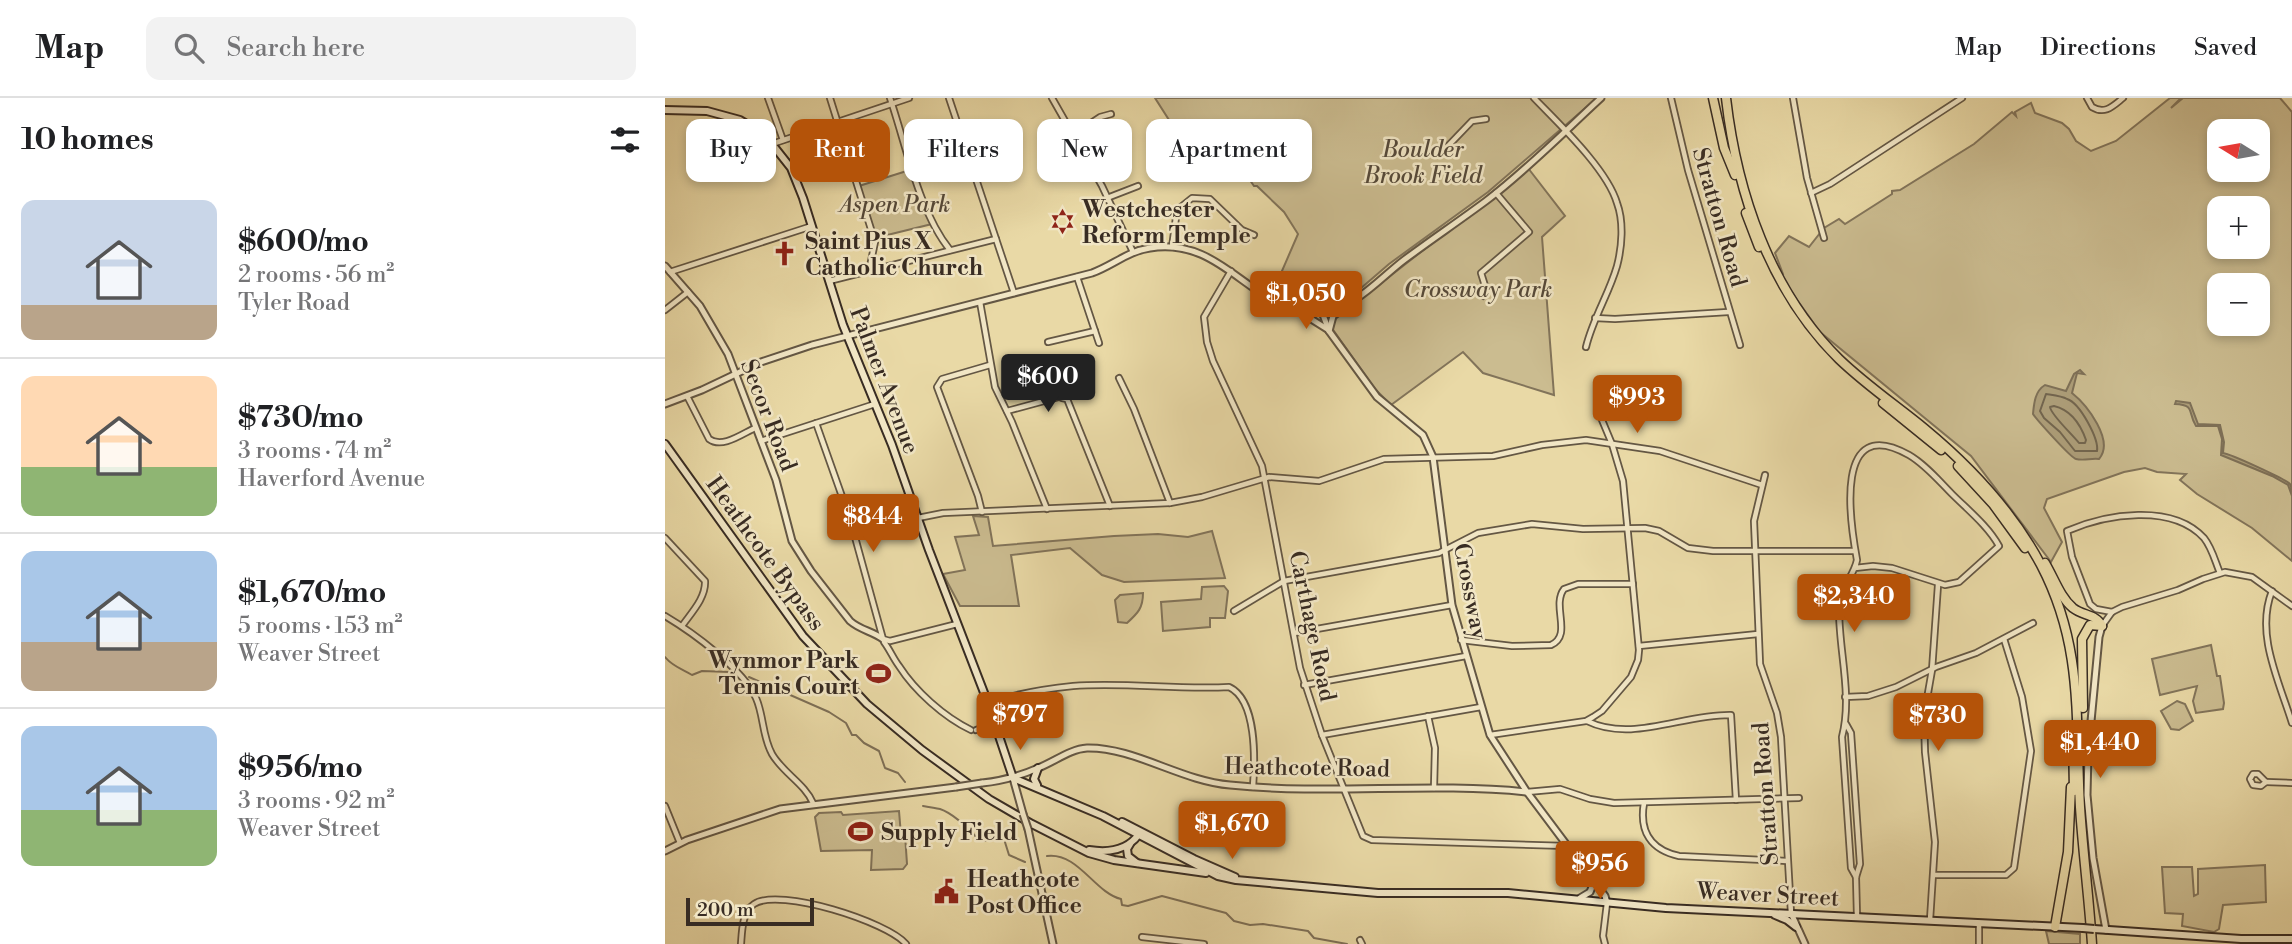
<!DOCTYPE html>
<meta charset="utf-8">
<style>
:root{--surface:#fff;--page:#f2f2f2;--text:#202124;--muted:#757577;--line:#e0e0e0;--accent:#b45309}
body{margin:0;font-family:"Libre Bodoni",serif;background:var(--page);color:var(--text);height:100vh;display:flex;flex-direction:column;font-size:26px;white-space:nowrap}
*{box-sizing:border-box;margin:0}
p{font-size:23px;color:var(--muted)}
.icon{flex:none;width:38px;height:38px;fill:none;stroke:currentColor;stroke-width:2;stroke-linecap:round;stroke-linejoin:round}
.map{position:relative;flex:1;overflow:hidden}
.sheet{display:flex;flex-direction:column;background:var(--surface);width:665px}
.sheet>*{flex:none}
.top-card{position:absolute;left:21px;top:21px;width:665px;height:63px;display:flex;gap:14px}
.needle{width:46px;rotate:281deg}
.controls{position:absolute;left:1542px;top:21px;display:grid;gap:14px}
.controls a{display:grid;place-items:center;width:63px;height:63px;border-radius:14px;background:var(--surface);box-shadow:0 4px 10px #0003;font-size:35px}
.scale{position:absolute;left:21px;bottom:18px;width:128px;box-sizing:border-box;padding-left:7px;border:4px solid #382c23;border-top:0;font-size:19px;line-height:24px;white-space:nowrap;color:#382c23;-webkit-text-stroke:5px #f1e6c5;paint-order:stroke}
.price{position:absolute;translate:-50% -60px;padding:0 16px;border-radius:7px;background:var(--accent);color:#fff;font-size:23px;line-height:46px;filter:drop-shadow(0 2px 4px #0008)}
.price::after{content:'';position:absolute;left:50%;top:42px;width:21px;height:16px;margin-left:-10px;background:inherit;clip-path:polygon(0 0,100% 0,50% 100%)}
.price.on{background:#222;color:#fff}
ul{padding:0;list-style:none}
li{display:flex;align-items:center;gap:21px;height:175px;padding:0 21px}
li+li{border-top:2px solid var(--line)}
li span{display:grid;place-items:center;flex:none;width:196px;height:140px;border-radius:14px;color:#555}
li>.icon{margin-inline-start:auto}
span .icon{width:84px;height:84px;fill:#fffc;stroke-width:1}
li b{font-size:30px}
h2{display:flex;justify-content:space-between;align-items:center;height:84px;padding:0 21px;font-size:30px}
.pill{padding:0 24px;border-radius:14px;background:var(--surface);box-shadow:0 4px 10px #0003;font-size:24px;line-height:63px}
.pill.on{background:var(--accent);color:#fff}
header{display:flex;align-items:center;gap:42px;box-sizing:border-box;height:98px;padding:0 35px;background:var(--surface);border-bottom:2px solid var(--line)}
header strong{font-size:33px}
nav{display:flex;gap:38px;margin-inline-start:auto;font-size:24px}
.search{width:490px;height:63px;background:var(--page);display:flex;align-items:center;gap:18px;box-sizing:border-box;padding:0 24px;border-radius:14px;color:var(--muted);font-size:26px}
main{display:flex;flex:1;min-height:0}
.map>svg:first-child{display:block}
.green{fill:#cbbc90;stroke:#82745a;stroke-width:2;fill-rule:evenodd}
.water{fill:#ad9e79;stroke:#7e7057;stroke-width:2}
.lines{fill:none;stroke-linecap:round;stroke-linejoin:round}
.shore{stroke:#72654e;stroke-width:2}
.stream{stroke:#7e7057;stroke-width:2}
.minor-casing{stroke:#645744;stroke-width:8}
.tertiary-casing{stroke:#645744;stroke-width:9}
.secondary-casing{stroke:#382c23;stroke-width:10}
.motorway-casing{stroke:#382c23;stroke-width:11}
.minor{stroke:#f1e6c5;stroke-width:4.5}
.tertiary{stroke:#f1e6c5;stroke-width:5}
.secondary{stroke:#f1e6c5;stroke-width:6}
.motorway{stroke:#e9d9a6;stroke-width:8}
.tertiary-bridge-casing{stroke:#645744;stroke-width:9;stroke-linecap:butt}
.secondary-bridge-casing{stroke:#382c23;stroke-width:10;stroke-linecap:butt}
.tertiary-bridge{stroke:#f1e6c5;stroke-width:5}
.secondary-bridge{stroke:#f1e6c5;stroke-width:6}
.labels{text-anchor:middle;stroke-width:5;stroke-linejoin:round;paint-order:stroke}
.park-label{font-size:23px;font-style:italic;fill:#554939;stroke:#f1e6c5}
.poi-label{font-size:23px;font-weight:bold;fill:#382c23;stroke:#f1e6c5;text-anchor:start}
.street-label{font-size:23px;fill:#382c23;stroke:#f1e6c5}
</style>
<header>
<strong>Map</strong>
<div class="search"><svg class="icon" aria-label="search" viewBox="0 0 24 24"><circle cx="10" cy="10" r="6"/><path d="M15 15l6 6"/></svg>Search here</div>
<nav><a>Map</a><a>Directions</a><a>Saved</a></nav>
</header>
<main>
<section class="sheet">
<h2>10 homes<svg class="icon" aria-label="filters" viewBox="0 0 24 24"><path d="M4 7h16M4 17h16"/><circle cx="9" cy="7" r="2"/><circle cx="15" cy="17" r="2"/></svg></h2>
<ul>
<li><span style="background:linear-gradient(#c9d6e8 75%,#b9a48a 0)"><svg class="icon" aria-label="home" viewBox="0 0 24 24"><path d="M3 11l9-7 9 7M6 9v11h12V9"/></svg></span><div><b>$600/mo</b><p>2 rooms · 56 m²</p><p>Tyler Road</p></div></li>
<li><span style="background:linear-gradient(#ffd9b3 65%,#8fb573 0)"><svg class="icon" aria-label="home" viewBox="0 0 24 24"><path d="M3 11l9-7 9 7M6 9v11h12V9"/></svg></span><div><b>$730/mo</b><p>3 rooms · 74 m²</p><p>Haverford Avenue</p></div></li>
<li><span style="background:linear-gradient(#a9c7e8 65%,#b9a48a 0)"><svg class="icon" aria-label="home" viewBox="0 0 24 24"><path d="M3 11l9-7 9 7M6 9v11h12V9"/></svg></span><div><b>$1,670/mo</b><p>5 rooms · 153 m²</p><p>Weaver Street</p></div></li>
<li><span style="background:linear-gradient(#a9c7e8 60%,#8fb573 0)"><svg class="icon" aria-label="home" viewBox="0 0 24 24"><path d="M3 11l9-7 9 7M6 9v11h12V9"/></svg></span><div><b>$956/mo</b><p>3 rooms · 92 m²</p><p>Weaver Street</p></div></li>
</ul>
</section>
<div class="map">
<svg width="1627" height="846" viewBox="0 0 1627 846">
<rect width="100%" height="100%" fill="#e9d9a6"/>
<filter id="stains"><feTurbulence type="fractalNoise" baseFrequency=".00286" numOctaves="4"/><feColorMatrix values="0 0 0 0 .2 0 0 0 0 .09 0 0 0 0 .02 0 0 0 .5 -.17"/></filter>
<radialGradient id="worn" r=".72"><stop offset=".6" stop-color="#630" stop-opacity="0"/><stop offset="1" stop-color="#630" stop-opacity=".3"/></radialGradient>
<!-- green -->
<g class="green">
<path d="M490,0h442l-109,94 -99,72 -36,31 -26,8h-36l-19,-9 26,-60 -14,-22 -27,-26h-3l-7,-10 -49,-46 -18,-4 -9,9 -14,2 -4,-3 5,-5 9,-2 2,-7z"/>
<path d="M1505,0h11l-10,10 12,-10h97l12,14v449l-40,-33 -55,-34 -17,-14 6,-6 -29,-2 -12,-4 -21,4 -77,27 -3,9 18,34 -11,20 -80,-106 -151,-124 -40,-56 3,-2 -8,-21 14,-17 20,11 15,-19 15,-9 6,5 47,-30v-3l8,-1 74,-46 38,-32 4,4 -1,-4 16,-9 4,10 27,10 7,6 7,12 15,10 25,-10zM1554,33h38v39h-38zM1554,110h38v39h-38zM1554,187h38v39h-38z"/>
<path d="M863,70l37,48 -23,21 12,158 -71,-22 -20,-21 -72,53 -16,-16 -46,-65z"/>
<path d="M248,71l19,55 -57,14 -16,-52z"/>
<path d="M308,418l15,1 5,29 121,-10 44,-2 30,3 24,-6 13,47 -101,4 -22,-7 -32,-27 -59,7 8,51h-59l-17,-32 22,-4 -10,-33 24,-2z"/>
<path d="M559,488l4,5 -3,27h-15v9l-47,4 -2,-29 40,-3 1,-12z"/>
<path d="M478,495c0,15 -5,20 -16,30l-9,-1 -3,-22 5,-5z"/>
<path d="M1546,547l6,31h3l4,27 -1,6 -27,4 -3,-12 4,-15 -37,9 -8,-36z"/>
<path d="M1512,603l8,3 8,17 -14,9 -8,-1 -10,-18z"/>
<path d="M234,713l2,24h4l2,29 -4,5 -32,1 1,-20 -51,1 -6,-34 4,-4 22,-1 2,3z"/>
<path d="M1600,767l1,37 -43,3 -4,24 -5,3 -32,-6 1,-12 -18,-1 -3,-46h30l2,29 4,-2v-25z"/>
<path d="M1381,833l34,3v10h-31z"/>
</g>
<!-- water -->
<g class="water">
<path d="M1415,272l4,4 -7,-1 -5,20c15,12 43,48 27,66 -8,-1 -15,2 -23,0 -5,-1 -39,-39 -43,-45 1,-11 2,-23 12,-29l21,6 8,-17z"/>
<path d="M1511,303l14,2 8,21 22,1 4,17 -1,11c8,1 64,27 67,31 2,4 2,7 2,12l-4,-11 -16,-9 -51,-21 1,-16 -4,-13h-22c-9,-14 0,-21 -21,-22z"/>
</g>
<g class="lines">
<!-- shore -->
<g class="shore">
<path d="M1381,296c6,1 16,2 21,5 13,4 32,40 30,52h-22l-15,-19 -16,-14 -4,-7z"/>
<path d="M1389,308c17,4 26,17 32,34l-1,3h-6c-7,-9 -28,-28 -29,-36z"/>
</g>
<!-- stream -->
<g class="stream">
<path d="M0,559c7,9 17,12 27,18l10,-4 28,1"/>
<path d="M84,579l80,35 17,11 6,12h4l8,8 15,8 6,17 13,5 7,9"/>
<path d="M258,708c6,1 12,2 17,3 15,5 30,21 40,32l24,-2 5,16 16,7"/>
<path d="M382,758c31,-4 48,37 74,43l1,6 6,1 34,-10 64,17 8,8 16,4 13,-1 45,7 6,7 33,6"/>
</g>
<defs>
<g id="minor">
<path d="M103,0l15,42"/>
<path d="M165,0l45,144 -6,29"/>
<path d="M225,0c16,47 29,114 60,152"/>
<path d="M284,0l65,195"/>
<path d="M387,0l50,88 31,66"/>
<path d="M869,0c25,26 73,71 83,105 7,19 5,44 0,63 -8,28 -24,52 -31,81"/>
<path d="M1006,0l17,72 52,175"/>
<path d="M1128,0l14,80 17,60"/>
<path d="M1422,0l5,9c13,8 21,-1 31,-9"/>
<path d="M408,37l27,-18 11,-3"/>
<path d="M107,46l137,-46"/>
<path d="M783,48l24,-25 14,-2"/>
<path d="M1146,95l19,-9 132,-86"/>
<path d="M442,100l31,-12"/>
<path d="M507,149l5,-37 15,-12 18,1 32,31 12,5"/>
<path d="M566,173l-27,46 3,25 6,19 49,105 38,202 22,67 41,101 9,4 195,6"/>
<path d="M5,174l142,-46"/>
<path d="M412,179l22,66"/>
<path d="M164,183l167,-42"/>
<path d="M818,198l3,-7 -5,-16 48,-41 -33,-39"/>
<path d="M315,204l15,85 17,35 35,87"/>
<path d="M0,212l23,-18"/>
<path d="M930,220l20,1 113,-7"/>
<path d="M383,244l47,-11"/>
<path d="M454,280l15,31 36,94"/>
<path d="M22,298l22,43c13,10 33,-5 46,-11"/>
<path d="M397,300l5,1 43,107"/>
<path d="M342,313l74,-20"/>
<path d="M151,325l34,96 33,120 7,2 67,-17"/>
<path d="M96,343l114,-37"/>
<path d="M1100,377l-11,46 6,143 17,49 4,24 10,176"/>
<path d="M317,414l-4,-16 -41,-109 5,-8 48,-14"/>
<path d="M253,420l25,-5 227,-10 32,-6 67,-20 50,4 65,-22 109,-3 49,-11 44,-5 74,11 102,34"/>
<path d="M0,440l40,43c1,17 -14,32 -23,45"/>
<path d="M1190,470l18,-2 19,2 53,17 14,-3 40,-36c-11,-20 -31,-36 -47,-52 -13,-13 -26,-29 -43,-39 -76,-43 -59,67 -52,105 -3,16 -17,28 -18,45 -1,44 14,89 3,132l9,131 5,9"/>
<path d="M1607,493c-17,43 7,90 20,132"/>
<path d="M569,513l50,-30 155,-28 39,-20 54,-9 51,5 62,-1 14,3 29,17 25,3h142"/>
<path d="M1447,514l-16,-3 -6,-5 -18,-47 -5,-26c39,-17 105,-28 137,7 8,10 11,23 16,35"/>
<path d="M0,518c27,16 78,53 91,82 8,18 6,38 16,56 11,19 33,30 41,49"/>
<path d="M1437,528l10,-14 10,-5 56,-17 25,-11 22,-7 27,5 40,29"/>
<path d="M629,535l158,-28"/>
<path d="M796,542l51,6 39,-1c22,-10 0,-39 13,-56l14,-5h55"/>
<path d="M219,544c6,8 9,16 15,24 16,25 45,51 72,64"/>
<path d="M974,548l119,-12"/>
<path d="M639,587l162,-29"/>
<path d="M1180,599l23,-1 28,-9 40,-20 40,-14 57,-30"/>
<path d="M323,605c27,-9 56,-14 85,-17 52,-4 104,4 156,1 28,13 26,73 24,100"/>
<path d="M763,618l7,32 -1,40"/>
<path d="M922,623c45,22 96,-7 144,-6l5,85"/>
<path d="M1181,626l5,9 9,131 -4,13 1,39"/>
<path d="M311,632l19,-7"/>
<path d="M657,637l159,-28"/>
<path d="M825,637l96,-14 7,-4 9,-6 29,-34 7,-17 1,-10 -16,-169 -11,-37 -10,-24"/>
<path d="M1588,676h5l8,8 -5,4 -8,-1 -3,-6z"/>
<path d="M1601,684l26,1"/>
<path d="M862,694l33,-3 30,10 24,4 185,-5"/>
<path d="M979,705c-5,29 7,47 35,53l108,5"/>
<path d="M0,708l15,37"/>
<path d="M1269,777h72l8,-7 17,-117 -9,-54 -18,-58"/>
<path d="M1265,822l5,-78 -10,-90 -1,-36 8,-46 6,-85"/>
<path d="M477,839l62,7"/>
<path d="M695,842l2,4"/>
<path d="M76,846c1,-13 1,-32 13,-40 25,-17 134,18 152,40"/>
<path d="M940,846l-2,-8 4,-33"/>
<path d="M1314,846v-21"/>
</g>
<g id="tertiary">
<path d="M0,168l35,40 28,48 48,126 16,61 19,30 39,50c10,9 22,10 33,18"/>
<path d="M635,214l27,17"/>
<path d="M657,214l7,19 48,66 46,38 10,22 19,148 38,130 37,57 78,104 2,7"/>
<path d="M664,233l4,-15 10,-8"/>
<path d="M0,306l37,-14 59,-28 51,-17 280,-72c20,-7 36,-22 58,-25 75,-12 101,66 169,64 34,-1 60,-33 85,-52 27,-20 55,-39 82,-59 41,-31 78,-69 115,-103"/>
<path d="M1437,528l-3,11 -11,116 -1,42 6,63 13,72"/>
<path d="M348,680l10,36"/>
<path d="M317,685c20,-2 38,-7 56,-15 16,-6 32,-19 49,-20 47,-1 94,33 143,37 99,10 199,-3 297,7"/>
<path d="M363,731l25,115"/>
<path d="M0,753l22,-11 93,-31 176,-22"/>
<path d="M915,800l10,-6 4,-10"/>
<path d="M1126,815l14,31"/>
</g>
<g id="secondary">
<path d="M0,12l42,1 33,9 15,9 17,15 19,24 12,30 40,127 49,120 37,105 59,153 25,75 90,38 115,60 18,4 142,13h130l158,15 417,20"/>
<path d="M0,346l138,192 64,68 55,46 67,49 43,25 57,29 25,7 92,13"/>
<path d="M372,687l-3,-6 4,-11"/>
<path d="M457,724l72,37 41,18"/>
<path d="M465,746l-3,5 1,7 9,7"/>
<path d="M424,752c19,3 39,0 50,-16"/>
<path d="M1110,817l12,5 9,7"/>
<path d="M1429,831l147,10h51"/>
</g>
<g id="motorway">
<path d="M1048,0l11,50 11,27"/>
<path d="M1061,0c11,95 44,193 113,261 27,26 58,47 86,70 46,38 88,83 116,136 43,82 34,154 39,242 3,46 9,91 12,137"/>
<path d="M1081,115l13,34"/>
<path d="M1218,305l58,47"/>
<path d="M1293,368l35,38 32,44"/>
<path d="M1380,465c9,15 15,34 28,45 10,8 23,6 29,18"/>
<path d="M1418,610l-1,-69 8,-14 12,1"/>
<path d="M1408,636l1,57"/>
<path d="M1390,829l13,-75 3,-65"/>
</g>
</defs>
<!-- minor casing -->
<use href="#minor" class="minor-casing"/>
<!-- tertiary casing -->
<use href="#tertiary" class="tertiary-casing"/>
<!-- secondary casing -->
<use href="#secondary" class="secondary-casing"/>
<!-- motorway casing -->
<use href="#motorway" class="motorway-casing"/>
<!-- minor -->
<use href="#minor" class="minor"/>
<!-- tertiary -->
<use href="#tertiary" class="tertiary"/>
<!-- secondary -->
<use href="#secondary" class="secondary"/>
<!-- motorway -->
<use href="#motorway" class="motorway"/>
<defs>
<g id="tertiary-bridge">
<path d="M291,689l26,-4"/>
<path d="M358,716l5,15"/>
</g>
<path id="secondary-bridge" d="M1418,830l11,1"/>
</defs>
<!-- tertiary-bridge casing -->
<use href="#tertiary-bridge" class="tertiary-bridge-casing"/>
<!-- secondary-bridge casing -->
<use href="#secondary-bridge" class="secondary-bridge-casing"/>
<!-- tertiary-bridge -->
<use href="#tertiary-bridge" class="tertiary-bridge"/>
<!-- secondary-bridge -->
<use href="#secondary-bridge" class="secondary-bridge"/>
</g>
<!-- icons -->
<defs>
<symbol id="synagogue-bare" viewBox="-9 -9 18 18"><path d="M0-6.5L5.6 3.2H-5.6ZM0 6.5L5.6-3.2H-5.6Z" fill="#8f2418" stroke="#f1e6c5" stroke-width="2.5" paint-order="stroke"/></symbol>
<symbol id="church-bare" viewBox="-9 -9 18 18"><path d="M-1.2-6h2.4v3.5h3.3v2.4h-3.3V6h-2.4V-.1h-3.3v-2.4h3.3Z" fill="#8f2418" stroke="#f1e6c5" stroke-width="2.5" paint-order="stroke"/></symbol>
<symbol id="stadium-bare" viewBox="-9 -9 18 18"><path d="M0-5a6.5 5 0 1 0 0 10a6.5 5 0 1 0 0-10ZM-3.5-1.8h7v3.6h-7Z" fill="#8f2418" stroke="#f1e6c5" stroke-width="2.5" paint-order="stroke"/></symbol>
<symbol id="civic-bare" viewBox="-9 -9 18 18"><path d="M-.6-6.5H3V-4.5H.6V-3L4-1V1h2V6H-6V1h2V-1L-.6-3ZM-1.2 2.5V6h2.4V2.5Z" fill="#8f2418" stroke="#f1e6c5" stroke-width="2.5" paint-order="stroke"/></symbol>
</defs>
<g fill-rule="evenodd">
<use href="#synagogue-bare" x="380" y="106" width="35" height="35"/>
<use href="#church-bare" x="102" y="138" width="35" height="35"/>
<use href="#stadium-bare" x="196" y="558" width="35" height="35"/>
<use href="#stadium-bare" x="178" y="716" width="35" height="35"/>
<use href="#civic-bare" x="264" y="776" width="35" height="35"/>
</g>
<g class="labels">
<!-- park labels -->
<g class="park-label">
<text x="758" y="59">Boulder<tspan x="758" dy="26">Brook Field</tspan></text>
<text x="230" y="114">Aspen Park</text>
<text x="813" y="199">Crossway Park</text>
</g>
<!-- poi labels -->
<g class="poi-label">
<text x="417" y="119">Westchester<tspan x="417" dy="26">Reform Temple</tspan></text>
<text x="140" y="151">Saint Pius X<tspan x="140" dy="26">Catholic Church</tspan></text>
<text x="194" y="570" text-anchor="end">Wynmor Park<tspan x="194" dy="26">Tennis Court</tspan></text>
<text x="216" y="742">Supply Field</text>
<text x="302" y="789">Heathcote<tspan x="302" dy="26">Post Office</tspan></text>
</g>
<!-- street labels -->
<g class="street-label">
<text transform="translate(1055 119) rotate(74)" y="8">Stratton Road</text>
<text transform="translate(220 282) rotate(69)" y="8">Palmer Avenue</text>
<text transform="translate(104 317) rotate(69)" y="8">Secor Road</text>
<text transform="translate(101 455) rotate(54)" y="8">Heathcote Bypass</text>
<text transform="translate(806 493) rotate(79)" y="8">Crossway</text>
<text transform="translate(648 528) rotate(78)" y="8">Carthage Road</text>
<text transform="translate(642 669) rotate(1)" y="8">Heathcote Road</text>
<text transform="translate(1100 696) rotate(-94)" y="8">Stratton Road</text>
<text transform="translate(1103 796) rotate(3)" y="8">Weaver Street</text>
</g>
</g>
<rect width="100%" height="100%" filter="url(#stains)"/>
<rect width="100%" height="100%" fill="url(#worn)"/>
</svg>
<div class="controls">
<a><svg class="needle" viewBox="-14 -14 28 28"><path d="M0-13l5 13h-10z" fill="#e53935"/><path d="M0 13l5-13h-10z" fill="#757577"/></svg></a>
<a>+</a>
<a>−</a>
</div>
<div class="scale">200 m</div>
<b class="price" style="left:641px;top:233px">$1,050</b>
<b class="price on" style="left:383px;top:316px">$600</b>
<b class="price" style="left:972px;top:337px">$993</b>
<b class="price" style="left:208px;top:456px">$844</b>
<b class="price" style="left:1189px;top:536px">$2,340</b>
<b class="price" style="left:355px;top:654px">$797</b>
<b class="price" style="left:1273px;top:655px">$730</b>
<b class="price" style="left:1435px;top:682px">$1,440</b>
<b class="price" style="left:567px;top:763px">$1,670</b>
<b class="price" style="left:935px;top:803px">$956</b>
<div class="top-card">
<a class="pill">Buy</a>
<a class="pill on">Rent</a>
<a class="pill">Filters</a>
<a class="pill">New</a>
<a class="pill">Apartment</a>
</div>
</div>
</main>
